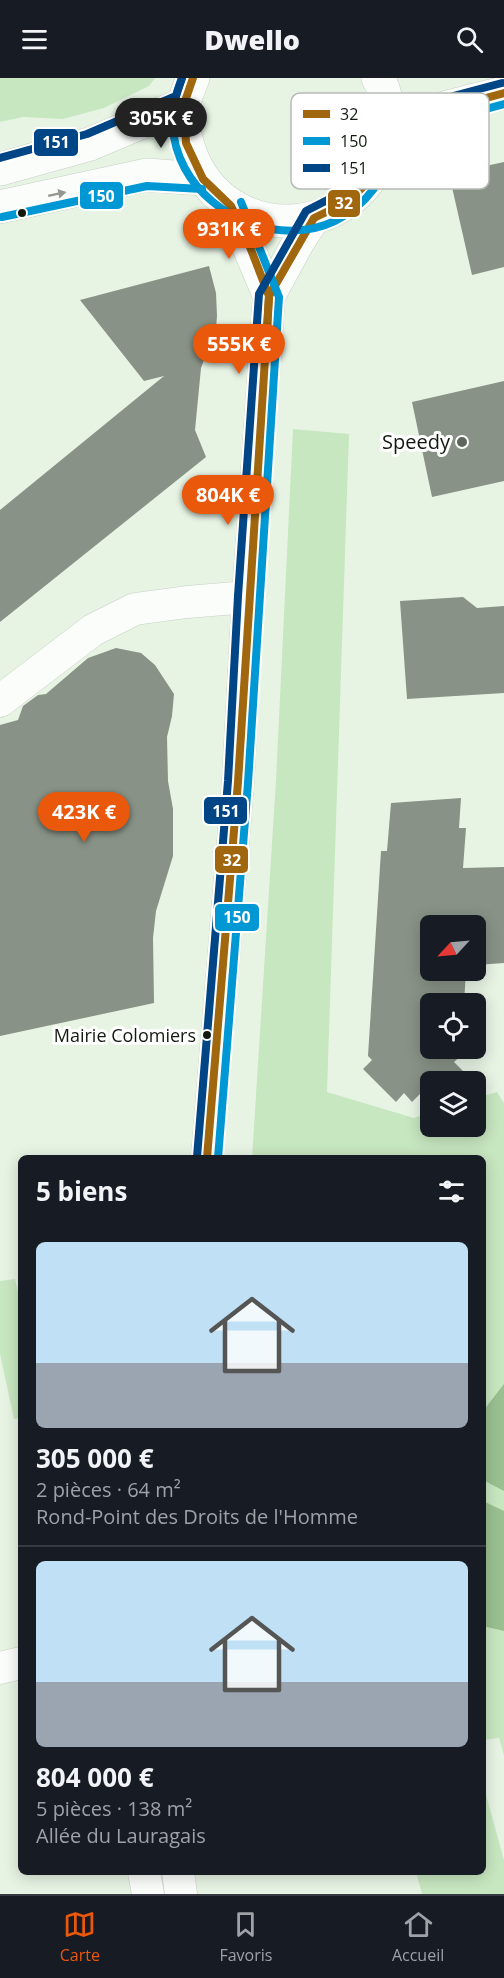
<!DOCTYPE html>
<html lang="fr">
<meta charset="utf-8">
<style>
:root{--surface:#171b24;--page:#20242c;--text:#f1f3f6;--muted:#9ea1a6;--line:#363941;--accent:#ea580c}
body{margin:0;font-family:"Open Sans",sans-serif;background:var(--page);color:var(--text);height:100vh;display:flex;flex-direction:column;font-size:22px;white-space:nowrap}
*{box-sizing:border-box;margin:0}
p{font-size:20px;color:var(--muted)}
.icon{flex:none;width:33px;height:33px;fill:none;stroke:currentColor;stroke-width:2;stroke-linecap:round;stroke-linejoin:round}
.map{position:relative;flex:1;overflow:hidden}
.details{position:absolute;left:18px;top:1077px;width:468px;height:720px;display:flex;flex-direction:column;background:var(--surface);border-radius:9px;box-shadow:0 3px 15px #0003}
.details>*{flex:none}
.needle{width:39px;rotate:244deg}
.fabs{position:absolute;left:420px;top:837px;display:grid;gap:12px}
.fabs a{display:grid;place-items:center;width:66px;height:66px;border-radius:9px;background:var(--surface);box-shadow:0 3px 15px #0003;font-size:30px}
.price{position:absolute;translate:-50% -51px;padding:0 14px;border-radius:21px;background:var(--accent);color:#fff;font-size:20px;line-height:39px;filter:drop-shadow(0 2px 3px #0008)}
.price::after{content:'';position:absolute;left:50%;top:36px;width:18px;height:14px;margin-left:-9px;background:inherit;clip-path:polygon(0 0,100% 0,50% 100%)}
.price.selected{background:#222;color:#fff}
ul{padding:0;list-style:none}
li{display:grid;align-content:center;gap:12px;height:318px;padding:0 18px}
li+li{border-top:2px solid var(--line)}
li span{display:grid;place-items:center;height:186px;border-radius:9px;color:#555}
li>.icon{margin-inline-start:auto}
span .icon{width:108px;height:108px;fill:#fffc;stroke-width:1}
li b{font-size:26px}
h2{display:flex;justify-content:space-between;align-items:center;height:72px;padding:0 18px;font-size:26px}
header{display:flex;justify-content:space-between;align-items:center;height:78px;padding:0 18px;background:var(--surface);font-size:27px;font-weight:800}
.dock{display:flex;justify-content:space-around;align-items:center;height:84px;border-top:2px solid var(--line);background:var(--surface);font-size:16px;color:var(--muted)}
.dock a{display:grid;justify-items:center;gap:3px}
.dock .selected{color:var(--accent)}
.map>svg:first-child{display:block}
.green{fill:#c7e7c0}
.water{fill:#9ac091}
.building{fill:#889286}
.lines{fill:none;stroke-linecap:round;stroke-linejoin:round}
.street-casing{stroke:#c6d0c4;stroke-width:33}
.secondary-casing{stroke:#c6d0c4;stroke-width:34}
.street{stroke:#fbfdfb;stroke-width:32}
.secondary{stroke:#fbfdfb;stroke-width:33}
.bus-1-casing{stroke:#fff;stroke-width:12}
.bus-2-casing{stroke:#fff;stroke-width:12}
.bus-3-casing{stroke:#fff;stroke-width:12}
.bus-1{stroke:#a0670f;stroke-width:8}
.bus-2{stroke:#0098d4;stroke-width:8}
.bus-3{stroke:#004687;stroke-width:8}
.oneway{fill:#929791}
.bus-dot{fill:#121a10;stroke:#fff;stroke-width:2}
.poi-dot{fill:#5d665a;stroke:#fff;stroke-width:2}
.labels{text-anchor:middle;stroke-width:6;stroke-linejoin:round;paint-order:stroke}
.bus-label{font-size:18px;fill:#121a10;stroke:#fff;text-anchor:end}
.poi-label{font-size:20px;fill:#121a10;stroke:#fff;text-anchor:end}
.key{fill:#fff;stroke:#b8bab7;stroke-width:1.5}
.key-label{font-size:16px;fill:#121a10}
.line-badge{stroke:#fff;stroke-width:2}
.badge-label{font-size:16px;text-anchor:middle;font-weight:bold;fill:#fff}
</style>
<header><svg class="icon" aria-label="menu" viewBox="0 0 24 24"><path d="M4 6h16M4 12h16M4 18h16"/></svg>Dwello<svg class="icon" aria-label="search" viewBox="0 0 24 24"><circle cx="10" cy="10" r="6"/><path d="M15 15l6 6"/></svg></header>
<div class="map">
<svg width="504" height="1816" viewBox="0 0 504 1816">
<rect width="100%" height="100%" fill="#e7f4e4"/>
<!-- green -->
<g class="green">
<path d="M0,0h155l-6,8 -45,22 -41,11 -40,-2 -23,5z"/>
<path d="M293,351l56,5 -22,658 87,26 16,-6v14h46v-28l21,-6 7,11v652l-5,-17 -16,2v-582h-231l24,-378z"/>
<path d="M15,1201l6,26v113l-7,1 -14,-65v-73z"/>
<path d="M483,1706l21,76v34h-82l-6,-22h67z"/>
</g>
<!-- water -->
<g class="water">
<path d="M504,1306v107l-21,-11v-69z"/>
<path d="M483,1423l21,10v120l-21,-5z"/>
</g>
<!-- building -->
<g class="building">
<path d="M504,84v105l-32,8 -23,-101z"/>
<path d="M209,188l7,27 1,23 -1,12 -15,40 -6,62 11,27 -206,165v-112l164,-134 -20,5 -64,-81z"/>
<path d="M504,303v100l-72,16 -20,-95z"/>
<path d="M463,519l14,11 27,-2v87l-97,6 -7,-98z"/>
<path d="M116,570l25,5 14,12 19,29 -2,22 -5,21 1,44 5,28v47l-17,55 -3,27 1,65 -154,33v-311l18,-5 5,-14 15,-11 8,-1 42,-36z"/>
<path d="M461,720l-2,30h7l-3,40 41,-1v96l-28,2v-39h-46v44h36l-2,34h-42l8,10v34h28l5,6 -9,8 20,20h-44v2l-18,18 -8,-9 -8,9 -33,-33 9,-9 -4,-4 13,-205h6l4,-48z"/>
</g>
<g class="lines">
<defs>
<g id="street">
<path d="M231,128l38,90"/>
<path d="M0,623l93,-71 42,-21 52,-7 61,-5"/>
<path d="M207,1080l31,-376 10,-185 21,-301 30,-55 15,-23"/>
<path d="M0,1590l21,-5"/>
<path d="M144,1794l4,22"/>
<path d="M178,1794l3,22"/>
</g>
<g id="secondary">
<path d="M193,0c-3,8 -8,18 -9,26 -3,20 2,40 10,58 41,86 167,76 191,-17 5,-20 4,-49 -7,-67"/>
<path d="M388,54c39,-22 74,-29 116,-39"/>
<path d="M0,91l90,-25 94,-40"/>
<path d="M0,129l146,-32 57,4"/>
</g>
</defs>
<!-- street casing -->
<use href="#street" class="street-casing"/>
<!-- secondary casing -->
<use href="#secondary" class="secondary-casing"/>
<!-- street -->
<use href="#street" class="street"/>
<!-- secondary -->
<use href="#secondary" class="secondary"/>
<defs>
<g id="bus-1">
<path d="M193,0l-9,26 2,39 17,36 28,27 19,41 19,49 -2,36"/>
<path d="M207,1080l31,-376 31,-486 45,-78 33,-16 20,-19 14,-24 7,-27 43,-19 73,-20"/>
</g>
<g id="bus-2">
<path d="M182,0c-57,134 167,233 215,61l37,-16 70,-19"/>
<path d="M2,139l145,-31 55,3"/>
<path d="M218,1080l30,-375 31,-486 -38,-95"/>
</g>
<g id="bus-3">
<path d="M0,80l87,-24 89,-38 6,-18"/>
<path d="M197,1079l31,-376 10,-185 21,-302 47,-83 35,-18 18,-17 12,-21 10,-31 46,-21 75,-20"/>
</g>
</defs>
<!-- bus-1 casing -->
<use href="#bus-1" class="bus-1-casing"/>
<!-- bus-2 casing -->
<use href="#bus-2" class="bus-2-casing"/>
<!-- bus-3 casing -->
<use href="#bus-3" class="bus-3-casing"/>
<!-- bus-1 -->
<use href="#bus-1" class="bus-1"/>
<!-- bus-2 -->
<use href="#bus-2" class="bus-2"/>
<!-- bus-3 -->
<use href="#bus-3" class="bus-3"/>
</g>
<!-- one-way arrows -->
<defs><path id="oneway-solid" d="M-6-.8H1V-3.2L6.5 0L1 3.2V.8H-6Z" transform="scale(1.5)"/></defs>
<use class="oneway" href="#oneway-solid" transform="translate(57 116) rotate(-12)"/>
<!-- markers -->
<g class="bus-dot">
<circle cx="22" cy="135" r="5"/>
<circle cx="207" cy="957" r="5"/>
</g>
<circle class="poi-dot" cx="462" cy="364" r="6"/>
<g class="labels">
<!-- bus labels -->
<g class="bus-label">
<text x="196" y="964">Mairie Colomiers</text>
</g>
<!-- poi labels -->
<g class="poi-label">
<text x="450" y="371">Speedy</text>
</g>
</g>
<!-- legend -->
<rect x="291" y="15" width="198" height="96" rx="9" class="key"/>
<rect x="303" y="32" width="27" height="8" fill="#a0670f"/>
<rect x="303" y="59" width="27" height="8" fill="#0098d4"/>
<rect x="303" y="86" width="27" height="8" fill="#004687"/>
<g class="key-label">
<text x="340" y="42">32</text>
<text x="340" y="69">150</text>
<text x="340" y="96">151</text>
</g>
<g class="line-badge">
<rect x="33" y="50" width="46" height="29" rx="6" fill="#004687"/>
<rect x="79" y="103" width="45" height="29" rx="6" fill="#0098d4"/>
<rect x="327" y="111" width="34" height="29" rx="6" fill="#a0670f"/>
<rect x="203" y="718" width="45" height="29" rx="6" fill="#004687"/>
<rect x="214" y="767" width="35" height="29" rx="6" fill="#a0670f"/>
<rect x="214" y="825" width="46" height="29" rx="6" fill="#0098d4"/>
</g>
<g class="badge-label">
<text x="56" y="70">151</text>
<text x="101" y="124">150</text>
<text x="344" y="131">32</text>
<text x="226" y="739">151</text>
<text x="232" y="788">32</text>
<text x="237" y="845">150</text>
</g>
</svg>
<div class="fabs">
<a><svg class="needle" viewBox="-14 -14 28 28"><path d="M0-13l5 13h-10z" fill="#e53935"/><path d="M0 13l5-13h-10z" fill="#9ea1a6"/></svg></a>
<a><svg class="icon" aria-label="locate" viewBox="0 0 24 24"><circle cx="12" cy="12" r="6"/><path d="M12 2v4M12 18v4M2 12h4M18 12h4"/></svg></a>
<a><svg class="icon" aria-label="layers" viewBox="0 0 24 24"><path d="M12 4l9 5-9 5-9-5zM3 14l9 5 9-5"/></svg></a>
</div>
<b class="price selected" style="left:161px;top:71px">305K €</b>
<b class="price" style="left:229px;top:182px">931K €</b>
<b class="price" style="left:239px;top:297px">555K €</b>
<b class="price" style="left:228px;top:448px">804K €</b>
<b class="price" style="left:84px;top:765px">423K €</b>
<section class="details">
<h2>5 biens<svg class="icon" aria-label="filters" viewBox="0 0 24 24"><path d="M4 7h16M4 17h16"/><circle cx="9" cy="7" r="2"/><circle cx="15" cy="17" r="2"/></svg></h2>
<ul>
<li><span style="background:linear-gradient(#bfe0f5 65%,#9aa5b1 0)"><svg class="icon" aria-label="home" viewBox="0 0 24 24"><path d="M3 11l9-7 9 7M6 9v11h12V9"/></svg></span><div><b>305 000 €</b><p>2 pièces · 64 m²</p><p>Rond-Point des Droits de l'Homme</p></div></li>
<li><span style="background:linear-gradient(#bfe0f5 65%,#9aa5b1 0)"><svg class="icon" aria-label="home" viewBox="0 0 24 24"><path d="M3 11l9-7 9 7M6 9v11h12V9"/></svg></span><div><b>804 000 €</b><p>5 pièces · 138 m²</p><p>Allée du Lauragais</p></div></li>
</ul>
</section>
</div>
<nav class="dock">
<a class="selected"><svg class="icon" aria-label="map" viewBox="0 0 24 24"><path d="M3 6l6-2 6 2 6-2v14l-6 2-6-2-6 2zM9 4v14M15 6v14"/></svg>Carte</a>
<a><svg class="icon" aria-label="saved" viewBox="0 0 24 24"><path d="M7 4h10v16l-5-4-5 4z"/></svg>Favoris</a>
<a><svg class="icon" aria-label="home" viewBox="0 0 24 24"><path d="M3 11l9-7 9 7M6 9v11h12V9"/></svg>Accueil</a>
</nav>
